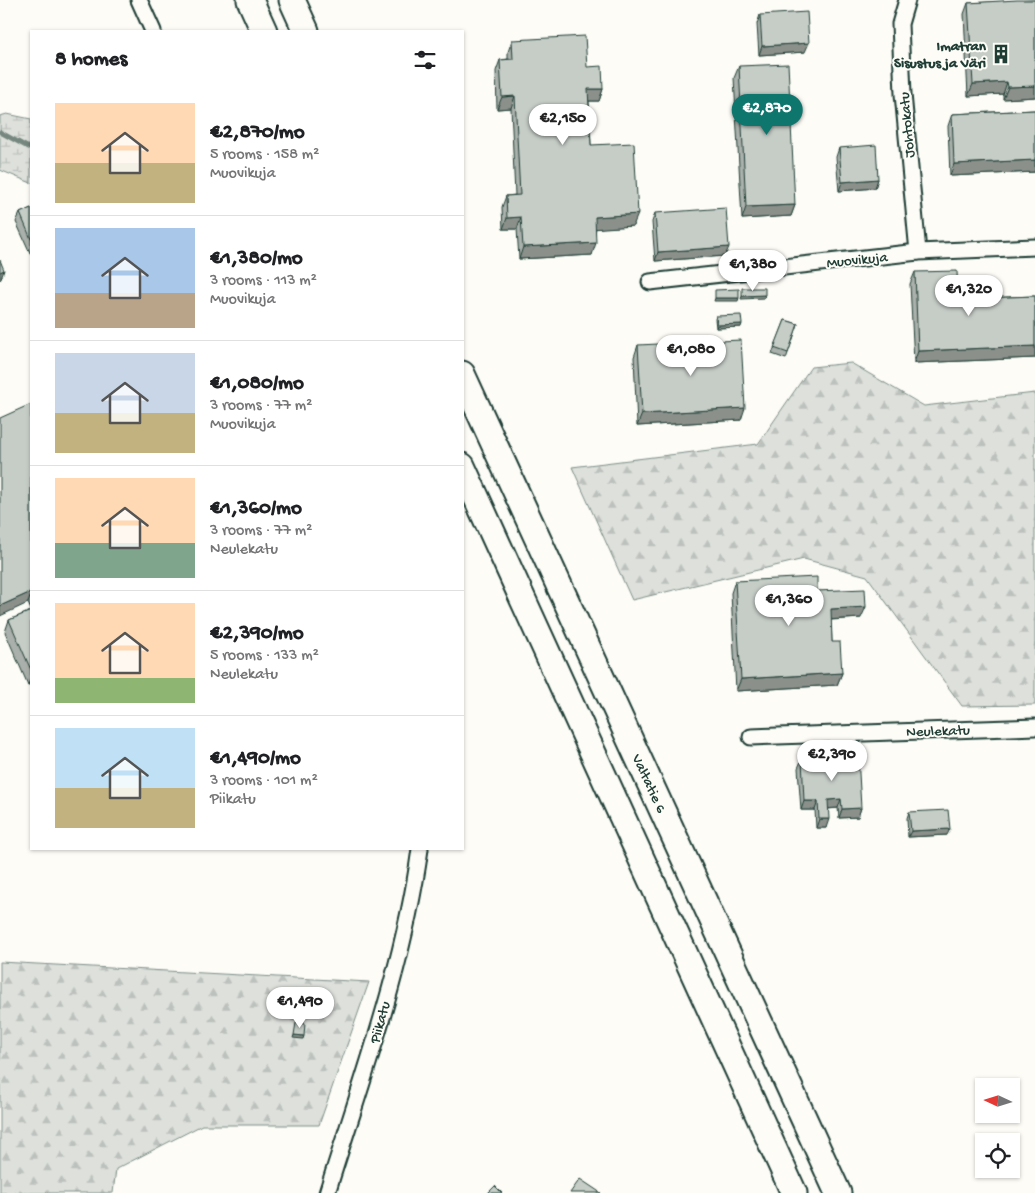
<!DOCTYPE html>
<meta charset="utf-8">
<style>
:root{--surface:#fff;--page:#f6f6f6;--text:#202124;--muted:#757577;--line:#e0e0e0;--accent:#0f766e}
body{margin:0;font-family:"Gochi Hand",sans-serif;background:var(--page);color:var(--text);height:100vh;display:flex;flex-direction:column;font-size:19px;white-space:nowrap}
*{box-sizing:border-box;margin:0}
p{font-size:16px;color:var(--muted)}
.icon{flex:none;width:28px;height:28px;fill:none;stroke:currentColor;stroke-width:2;stroke-linecap:round;stroke-linejoin:round}
.map{position:relative;flex:1;overflow:hidden}
.panel{position:absolute;left:30px;top:30px;width:434px;height:820px;display:flex;flex-direction:column;background:var(--surface);border-radius:0px;box-shadow:0 1px 4px #0004}
.panel>*{flex:none}
.needle{width:32px;rotate:274deg}
.tools{position:absolute;left:975px;top:1078px;display:grid;gap:10px}
.tools a{display:grid;place-items:center;width:45px;height:45px;border-radius:0px;background:var(--surface);box-shadow:0 1px 4px #0004;font-size:25px}
.price{position:absolute;translate:-50% -42px;padding:0 11px;border-radius:18px;background:#fff;color:#222;font-size:16px;line-height:32px;filter:drop-shadow(0 1px 2px #0008)}
.price::after{content:'';position:absolute;left:50%;top:30px;width:15px;height:11px;margin-left:-8px;background:inherit;clip-path:polygon(0 0,100% 0,50% 100%)}
.price.on{background:var(--accent);color:#fff}
ul{padding:0;list-style:none}
li{display:flex;align-items:center;gap:15px;height:125px;padding:0 25px}
li+li{border-top:1px solid var(--line)}
li span{display:grid;place-items:center;flex:none;width:140px;height:100px;border-radius:0px;color:#555}
li>.icon{margin-inline-start:auto}
span .icon{width:60px;height:60px;fill:#fffc;stroke-width:1}
li b{font-size:21px}
h2{display:flex;justify-content:space-between;align-items:center;height:60px;padding:0 25px;font-size:21px}
.map>svg:first-child{display:block}
.forest{fill:url(#forest-firs);stroke:#7e8e88}
.wetland{fill:url(#wetland-marsh);stroke:#7e8e88}
.lines{fill:none;stroke-linecap:round;stroke-linejoin:round}
.stream{stroke:#75877f;stroke-width:4.5}
.minor-casing{stroke:#1f3d34;stroke-width:19}
.trunk-casing{stroke:#1f3d34;stroke-width:29}
.minor{stroke:#fdfcf7;stroke-width:15}
.trunk{stroke:#fdfcf7;stroke-width:25}
.wall{fill:#aab0ab;stroke:#1f3d34}
.shaded-wall{fill:#8b908b;stroke:#1f3d34}
.building{fill:#c6cdc7;stroke:#1f3d34}
.labels{text-anchor:middle;stroke-width:4;stroke-linejoin:round;paint-order:stroke}
.poi-label{font-size:15px;font-weight:bold;fill:#1f3d34;stroke:#fdfcf7;text-anchor:end}
.street-label{font-size:15px;fill:#1f3d34;stroke:#fdfcf7}
</style>
<div class="map">
<svg width="1035" height="1193" viewBox="0 0 1035 1193">
<defs>
<pattern id="forest-firs" width="22" height="20" patternUnits="userSpaceOnUse" patternTransform="scale(1.25)"><rect width="22" height="20" fill="#dde0db"/><path d="M5 1l3.5 6h-7zM16 11l3.5 6h-7z" fill="#bdc1bd"/></pattern>
<pattern id="wetland-marsh" width="20" height="14" patternUnits="userSpaceOnUse" patternTransform="scale(1.25)"><rect width="20" height="14" fill="#dde0db"/><path d="M1 5h8M5 5V1M11 12h8M15 12V8" fill="none" stroke="#bdc1bd"/></pattern>
</defs>
<rect width="100%" height="100%" fill="#fdfcf7"/>
<filter id="ink" filterUnits="userSpaceOnUse"><feTurbulence type="fractalNoise" baseFrequency=".02" numOctaves="2"/><feDisplacementMap in="SourceGraphic" scale="10" xChannelSelector="R" yChannelSelector="G"/><feConvolveMatrix kernelMatrix="1 2 1 2 8 2 1 2 1" color-interpolation-filters="sRGB"/></filter>
<g filter="url(#ink)">
<!-- forest -->
<g class="forest">
<path d="M851,363l73,43 111,-13v312l-73,1 -95,-130 -63,-17 -172,41 -60,-133 186,-23 53,-77z"/>
<path d="M0,962l369,20 -50,143h-117l-86,44 -3,24h-113z"/>
</g>
<!-- wetland -->
<path class="wetland" d="M7,114l24,5v64l-31,-13v-54z"/>
<g class="lines">
<!-- stream -->
<path class="stream" d="M0,132l31,17"/>
<defs>
<g id="minor">
<path d="M139,0l14,31"/>
<path d="M907,0l-7,24 3,70 15,158"/>
<path d="M650,282l268,-30 117,-5"/>
<path d="M751,737l284,-10"/>
<path d="M327,1193c35,-113 77,-227 93,-344"/>
</g>
<g id="trunk">
<path d="M250,0l14,31"/>
<path d="M292,0l14,31"/>
<path d="M462,374l376,819"/>
<path d="M462,466l332,727"/>
</g>
</defs>
<!-- minor casing -->
<use href="#minor" class="minor-casing"/>
<!-- trunk casing -->
<use href="#trunk" class="trunk-casing"/>
<!-- minor -->
<use href="#minor" class="minor"/>
<!-- trunk -->
<use href="#trunk" class="trunk"/>
</g>
<!-- wall -->
<g class="wall">
<path d="M1035,0v97l-32,2v-5l-35,2 -4,-82 4,-11z"/>
<path d="M760,15l45,37 -46,3 -2,-31z"/>
<path d="M512,40l75,27 16,22 -4,12h-10l2,44 42,81 -37,2 -4,27 -73,4 -2,-30h-14l-1,-22 4,-11 9,-1 -4,-87 -14,1 -1,-38 4,-11 8,-1v-7z"/>
<path d="M739,66l56,139 -4,11 -49,3 -8,-141z"/>
<path d="M1035,110v62l-85,4 -2,-50 4,-12z"/>
<path d="M839,148l39,31 -3,9 -36,3 -3,-34z"/>
<path d="M31,208v47l-15,-33 4,-9z"/>
<path d="M655,213l70,43 -70,5 -3,-39z"/>
<path d="M915,272l43,27 77,-3v62l-121,5 -4,-79z"/>
<path d="M716,316l25,11 -25,1 -1,-9z"/>
<path d="M785,320l13,4 -12,35 -14,-5z"/>
<path d="M638,345l103,75 -104,6 -3,-69z"/>
<path d="M31,404v206l-3,-7z"/>
<path d="M735,581l82,10 44,27 -30,2 1,22 10,31 -5,12 -101,6 -5,-98z"/>
<path d="M31,611v73l-3,1 -23,-53 4,-12z"/>
<path d="M802,759l59,49 -3,9 -19,1 -1,-10 -10,1 -2,19h-10l-1,-18h-14l-3,-42z"/>
<path d="M909,812l38,23 -39,2 -1,-19z"/>
</g>
<!-- shaded-wall -->
<g class="shaded-wall">
<path d="M809,43l-4,9 -46,3 3,-9z"/>
<path d="M1007,82l-4,12 -35,2 5,-12z"/>
<path d="M1035,86v11l-32,2 5,-12z"/>
<path d="M588,89h15l-4,12h-15z"/>
<path d="M515,96l-4,12 -14,1 5,-12z"/>
<path d="M1035,160v12l-85,4 4,-12z"/>
<path d="M878,179l-3,9 -36,3 3,-9z"/>
<path d="M795,205l-4,11 -49,3 4,-12z"/>
<path d="M638,214l-5,12 -42,3 4,-12z"/>
<path d="M521,217l-4,12h-14l4,-11z"/>
<path d="M596,243l-4,12 -73,4 4,-12z"/>
<path d="M729,247l-4,9 -70,5 3,-9z"/>
<path d="M4,270l-3,9 -1,1v-8z"/>
<path d="M765,295l-1,3 -23,1 1,-3z"/>
<path d="M715,298h24l-1,3h-24z"/>
<path d="M742,324l-1,3 -25,1 1,-3z"/>
<path d="M1035,346v12l-121,5 4,-12z"/>
<path d="M745,408l-4,12 -104,6 5,-12z"/>
<path d="M31,592v2l-3,9 -28,13v-10z"/>
<path d="M866,607l-5,11 -35,2 5,-11z"/>
<path d="M842,673l-5,12 -101,6 5,-12z"/>
<path d="M31,677v7l-3,1z"/>
<path d="M841,799l-3,9 -13,1 3,-9z"/>
<path d="M804,801h14l-3,9h-14z"/>
<path d="M861,808l-3,9 -19,1 3,-9z"/>
<path d="M819,819h10l-3,9h-10z"/>
<path d="M950,829l-3,6 -39,2 3,-6z"/>
<path d="M294,1035l10,1 -1,3 -10,-1z"/>
</g>
<!-- building -->
<g class="building">
<path d="M1017,0h18v86l-27,1 -1,-5 -34,2 -5,-81z"/>
<path d="M807,12l2,31 -47,3 -2,-31z"/>
<path d="M585,36l2,31 15,-1 1,23h-15l3,56 43,-2 4,71 -43,3 1,26 -73,4 -2,-30 -14,1 -1,-22 14,-1 -5,-99 -13,1 -2,-37 13,-1 -1,-19z"/>
<path d="M788,64l7,141 -49,2 -7,-141z"/>
<path d="M1035,110v50l-81,4 -2,-50z"/>
<path d="M876,145l2,34 -36,3 -3,-34z"/>
<path d="M31,208v31l-11,-26z"/>
<path d="M726,208l3,39 -71,5 -3,-39z"/>
<path d="M0,260l4,10 -4,2z"/>
<path d="M957,271l1,28 77,-3v50l-117,5 -3,-79z"/>
<path d="M742,288h23v7l-23,1z"/>
<path d="M739,289v9h-24v-8z"/>
<path d="M741,315l1,9 -25,1 -1,-9z"/>
<path d="M785,320l13,4 -10,29 -14,-5z"/>
<path d="M741,340l4,68 -103,6 -4,-69z"/>
<path d="M31,404v188l-31,14v-188z"/>
<path d="M817,577v14l48,-2 1,18 -35,2 1,33h8l2,31 -101,6 -6,-98z"/>
<path d="M31,611v59l-22,-50z"/>
<path d="M858,756l3,52 -19,1 -1,-10 -13,1 1,19h-10l-1,-18h-14l-2,-42z"/>
<path d="M948,810l2,19 -39,2 -2,-19z"/>
<path d="M296,1023h9l-1,13 -10,-1z"/>
<path d="M580,1179l21,14h-31z"/>
<path d="M495,1186l7,7h-14z"/>
</g>
</g>
<!-- icons -->
<defs>
<symbol id="building-bare" viewBox="-9 -9 18 18"><path d="M-4-6H4V6H1V3H-1V6H-4ZM-2.5-4.3h1.7v1.8h-1.7ZM.8-4.3h1.7v1.8H.8ZM-2.5-1h1.7V.8h-1.7ZM.8-1h1.7V.8H.8Z" fill="#1f3d34" stroke="#fdfcf7" stroke-width="2.5" paint-order="stroke"/></symbol>
</defs>
<g fill-rule="evenodd">
<use href="#building-bare" x="987" y="40" width="28" height="28"/>
</g>
<g class="labels">
<!-- poi labels -->
<g class="poi-label">
<text x="986" y="50">Imatran<tspan x="986" dy="17">Sisustus ja Väri</tspan></text>
</g>
<!-- street labels -->
<g class="street-label">
<text transform="translate(906 125) rotate(-95)" y="5">Johtokatu</text>
<text transform="translate(857 259) rotate(-6)" y="5">Muovikuja</text>
<text transform="translate(938 730) rotate(-2)" y="5">Neulekatu</text>
<text transform="translate(650 783) rotate(65)" y="5">Valtatie 6</text>
<text transform="translate(379 1022) rotate(-74)" y="5">Piikatu</text>
</g>
</g>
</svg>
<div class="tools">
<a><svg class="needle" viewBox="-14 -14 28 28"><path d="M0-13l5 13h-10z" fill="#e53935"/><path d="M0 13l5-13h-10z" fill="#757577"/></svg></a>
<a><svg class="icon" aria-label="locate" viewBox="0 0 24 24"><circle cx="12" cy="12" r="6"/><path d="M12 2v4M12 18v4M2 12h4M18 12h4"/></svg></a>
</div>
<b class="price on" style="left:767px;top:136px">€2,870</b>
<b class="price" style="left:563px;top:146px">€2,150</b>
<b class="price" style="left:753px;top:292px">€1,380</b>
<b class="price" style="left:969px;top:317px">€1,320</b>
<b class="price" style="left:691px;top:377px">€1,080</b>
<b class="price" style="left:789px;top:627px">€1,360</b>
<b class="price" style="left:832px;top:782px">€2,390</b>
<b class="price" style="left:300px;top:1029px">€1,490</b>
<section class="panel">
<h2>8 homes<svg class="icon" aria-label="filters" viewBox="0 0 24 24"><path d="M4 7h16M4 17h16"/><circle cx="9" cy="7" r="2"/><circle cx="15" cy="17" r="2"/></svg></h2>
<ul>
<li><span style="background:linear-gradient(#ffd9b3 60%,#c2b280 0)"><svg class="icon" aria-label="home" viewBox="0 0 24 24"><path d="M3 11l9-7 9 7M6 9v11h12V9"/></svg></span><div><b>€2,870/mo</b><p>5 rooms · 158 m²</p><p>Muovikuja</p></div></li>
<li><span style="background:linear-gradient(#a9c7e8 65%,#b9a48a 0)"><svg class="icon" aria-label="home" viewBox="0 0 24 24"><path d="M3 11l9-7 9 7M6 9v11h12V9"/></svg></span><div><b>€1,380/mo</b><p>3 rooms · 113 m²</p><p>Muovikuja</p></div></li>
<li><span style="background:linear-gradient(#c9d6e8 60%,#c2b280 0)"><svg class="icon" aria-label="home" viewBox="0 0 24 24"><path d="M3 11l9-7 9 7M6 9v11h12V9"/></svg></span><div><b>€1,080/mo</b><p>3 rooms · 77 m²</p><p>Muovikuja</p></div></li>
<li><span style="background:linear-gradient(#ffd9b3 65%,#7fa58c 0)"><svg class="icon" aria-label="home" viewBox="0 0 24 24"><path d="M3 11l9-7 9 7M6 9v11h12V9"/></svg></span><div><b>€1,360/mo</b><p>3 rooms · 77 m²</p><p>Neulekatu</p></div></li>
<li><span style="background:linear-gradient(#ffd9b3 75%,#8fb573 0)"><svg class="icon" aria-label="home" viewBox="0 0 24 24"><path d="M3 11l9-7 9 7M6 9v11h12V9"/></svg></span><div><b>€2,390/mo</b><p>5 rooms · 133 m²</p><p>Neulekatu</p></div></li>
<li><span style="background:linear-gradient(#bfe0f5 60%,#c2b280 0)"><svg class="icon" aria-label="home" viewBox="0 0 24 24"><path d="M3 11l9-7 9 7M6 9v11h12V9"/></svg></span><div><b>€1,490/mo</b><p>3 rooms · 101 m²</p><p>Piikatu</p></div></li>
</ul>
</section>
</div>
